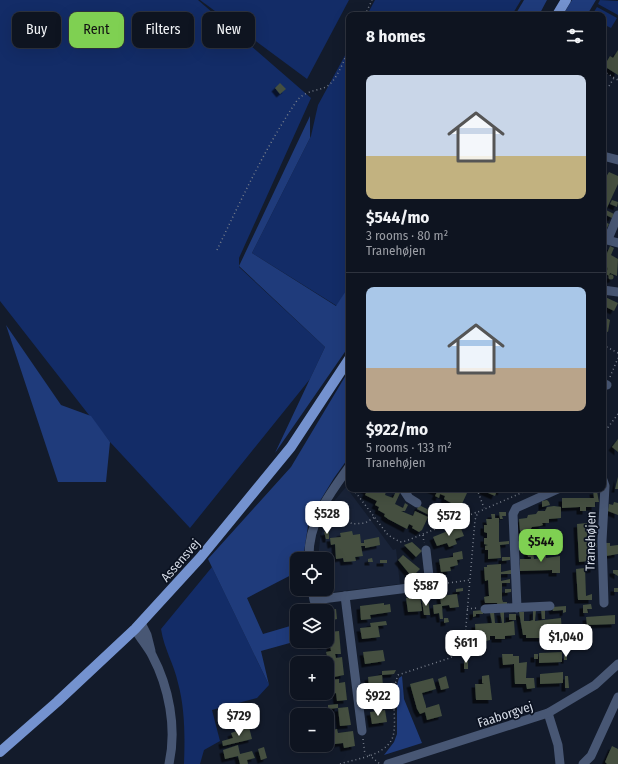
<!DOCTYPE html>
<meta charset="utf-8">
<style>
:root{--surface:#0e1420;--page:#1c212d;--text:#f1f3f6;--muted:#9b9ea5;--line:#2e333e;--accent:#7fd052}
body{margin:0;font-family:"Fira Sans Condensed",sans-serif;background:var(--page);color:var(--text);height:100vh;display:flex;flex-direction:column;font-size:15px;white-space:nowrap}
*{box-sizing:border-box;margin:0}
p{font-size:13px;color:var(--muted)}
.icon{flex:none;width:22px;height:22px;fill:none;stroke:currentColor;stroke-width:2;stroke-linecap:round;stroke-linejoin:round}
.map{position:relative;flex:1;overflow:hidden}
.details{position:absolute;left:346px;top:12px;width:260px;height:480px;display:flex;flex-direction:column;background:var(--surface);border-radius:8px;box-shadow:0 4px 16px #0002,0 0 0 1px var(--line)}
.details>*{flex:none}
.hud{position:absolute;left:12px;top:12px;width:274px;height:36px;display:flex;gap:8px}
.controls{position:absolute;left:290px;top:552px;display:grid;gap:8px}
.controls a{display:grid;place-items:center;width:44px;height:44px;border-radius:8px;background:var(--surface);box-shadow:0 4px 16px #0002,0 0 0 1px var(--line);font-size:20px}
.price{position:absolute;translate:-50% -34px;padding:0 9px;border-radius:8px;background:#fff;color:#222;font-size:13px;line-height:26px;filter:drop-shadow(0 1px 2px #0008)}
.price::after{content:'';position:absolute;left:50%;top:24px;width:12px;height:9px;margin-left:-6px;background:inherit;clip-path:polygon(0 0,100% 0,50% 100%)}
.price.selected{background:var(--accent);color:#111}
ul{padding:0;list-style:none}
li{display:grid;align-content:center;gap:8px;height:212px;padding:0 20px}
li+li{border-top:1px solid var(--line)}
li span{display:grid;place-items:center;height:124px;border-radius:8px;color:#555}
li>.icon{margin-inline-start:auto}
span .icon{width:72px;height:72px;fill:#fffc;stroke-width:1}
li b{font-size:17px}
h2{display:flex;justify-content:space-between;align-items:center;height:48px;padding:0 20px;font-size:17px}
.pill{padding:0 14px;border-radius:8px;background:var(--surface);box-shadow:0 4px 16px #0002,0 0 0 1px var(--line);font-size:14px;line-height:36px}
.pill.selected{background:var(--accent);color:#111}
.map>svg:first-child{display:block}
.built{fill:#192338}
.green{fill:#132c67}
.forest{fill:#1f3b7b}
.building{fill:#44503f;filter:url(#shadow)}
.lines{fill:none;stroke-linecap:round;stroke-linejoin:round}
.path{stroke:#767d8a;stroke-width:1.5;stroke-dasharray:1 3;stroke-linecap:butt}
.minor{stroke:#485774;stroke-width:9}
.major{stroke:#7492cf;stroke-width:10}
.labels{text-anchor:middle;stroke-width:3.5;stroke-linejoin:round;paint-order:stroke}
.street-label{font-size:13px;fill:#d6dce7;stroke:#0b1221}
</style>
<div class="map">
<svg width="618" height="764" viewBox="0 0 618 764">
<defs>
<filter id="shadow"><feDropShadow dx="-3.5" dy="3.5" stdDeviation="0" flood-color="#0009"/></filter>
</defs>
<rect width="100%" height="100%" fill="#131b2b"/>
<!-- built -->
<path class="built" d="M346,487l47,63 3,-1 4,35 -74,9 -5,-3 6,-1v-30h-9l2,-20 8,-25 7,-14z"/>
<!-- green -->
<g class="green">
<path d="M0,0h198l113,98 -72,160v9l86,80 -15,32 -120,149 -80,-86 -110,-141z"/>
<path d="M200,0h149l-42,79z"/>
<path d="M375,0h146l-9,15h-145z"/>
<path d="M600,0l18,1v14l-20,-11z"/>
<path d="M597,7l20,11 -6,10 -8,-4v-9h-11z"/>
<path d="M349,48v238l-12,20 -85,-53 59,-117 7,-31z"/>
<path d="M212,567l57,118 -12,13 -45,12 8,31 -16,9 -4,14h-16c1,-27 1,-55 -6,-81 -4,-19 -14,-34 -17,-54z"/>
</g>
<!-- forest -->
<g class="forest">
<path d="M524,0h23l-8,15h-24z"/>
<path d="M572,0h24l-9,15h-24z"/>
<path d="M310,116v22l-58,115 84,53 13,-20v60l-74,107 50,-106 -86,-81z"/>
<path d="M6,325l55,80 30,11 19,26 -4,40h-48z"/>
<path d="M349,370v87l-15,21 -25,41 -6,40h-6v13l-50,26 16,36 34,-10v17l-36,10 8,34 -61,-126 83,-92z"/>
<path d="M402,676l2,23 18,44 -38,12 10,-13 3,-8v-49l2,-7z"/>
</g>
<!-- building -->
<g class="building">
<path d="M618,50v25l-14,-9 6,-10 3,2z"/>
<path d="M280,83l6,6 -6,5 -5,-6z"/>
<path d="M609,172l9,4v8l-12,26 8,4 -2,4 -8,-4 -1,2v-39h3z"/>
<path d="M612,200l6,2 -1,5 -7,-3z"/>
<path d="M603,221l6,3 -2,4 -4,-2z"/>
<path d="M610,246l4,2 -3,7 7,4 -1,17 -7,-3 -1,3 -3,-2 2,-7 -3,6 -2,-2v-14l2,1z"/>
<circle cx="611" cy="277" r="2.5"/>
<path d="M603,296l15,7 -4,8 -8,-4 -3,6 2,1 -1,3 6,3 -2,12 -5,-2z"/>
<path d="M618,439v13l-6,-5z"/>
<path d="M618,477v12h-3z"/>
<path d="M363,489h24l-2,6 8,3 3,-7 4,2 -5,11 8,4 2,-5 3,2 -3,6h-4l12,5 2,-5 13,6 -6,13 -3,2 -7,-4 1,-2 -4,-2 -2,5 -19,-10 -4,-3 1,-2 -7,-4 1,-3 -4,-2 2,-4 -12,-6 2,-4z"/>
<path d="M430,489h28l9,4 -7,15 -16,-9 1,-3 -5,-2 -1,4 -4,-2 2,-4z"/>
<path d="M479,489h23l-1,3 -4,-2 -2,6z"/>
<path d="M593,491h4l1,6 1,5h-4v5h-9v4h-6v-4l-18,1v-10h32z"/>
<path d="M547,500l2,2 1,3 -8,2v-6z"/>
<path d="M614,502l4,1v12l-10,-4 1,-7 4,1z"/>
<path d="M419,505l12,6 2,6 -16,-8z"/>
<path d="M554,506l7,1v11l-12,1v4h-7l1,2 -3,1 -8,1 -2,3 -10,1 -1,-12 8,-1 1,-3 8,-1 2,-3h7l2,-4z"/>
<path d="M499,512h7v4h-4l1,3h-3z"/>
<path d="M491,514h4v4h4v24l10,-1v3l-9,1 1,13 -13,1v-9h-3v-4l3,-1 -4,-1v-6h3v-5l-3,-1v-7h3l-1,-6h6z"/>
<path d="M587,523l1,26 1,2h-1v10l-9,1 -2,-38z"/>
<path d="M460,526l4,10 -9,3 2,5 -8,3 -2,-4 -10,3 -4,-9z"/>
<path d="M329,531v8h-3l-2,-7z"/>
<path d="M352,531l1,4 7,-1 1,9h3v-3l15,-3 1,8 -15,3v-2h-4l2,10 -8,1 1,4 -12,1 -1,-4 -7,1 -1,-15 -4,1 -1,-7 11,-1 -1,-4z"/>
<path d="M412,542l10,9 -6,6 -12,-12z"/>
<path d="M597,543v4l-8,1 -1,-4z"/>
<path d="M606,543h4v3l8,-1v9l-12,2z"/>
<path d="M549,544h13l1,7 -7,1v-4h-7z"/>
<path d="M542,549h4v9l14,-2v17h-8v-3l-32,1v-12h11v-2h-3l-1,-6h6l1,8 10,-1z"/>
<path d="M462,551l1,8 -6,1 1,5 -8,2 1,4 -10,1 -2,-13 14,-2v-4z"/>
<path d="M403,555l17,14 -8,8 -14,-17z"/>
<path d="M502,557h8v3l-8,1z"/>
<path d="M372,558l1,4h-5v-3z"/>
<rect x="380" y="560" width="7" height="3"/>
<path d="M501,564v8l10,-2v4h-10v7l9,-2v4h-8v16l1,3h4v4h-9l-1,-3h-12l-1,-6 5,-1 -1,-16 -3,1 -1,-14h3v-2z"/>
<path d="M587,566h7v3l-7,1z"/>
<path d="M585,568l1,28 6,-2v6h-14l-2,-31z"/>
<path d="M332,570v5h-5v-4z"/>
<path d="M613,570h5v6l-5,-3z"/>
<path d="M463,588v3l-7,1v-3z"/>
<rect x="614" y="588" width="4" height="4"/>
<path d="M505,589h6v3l-6,1z"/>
<path d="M457,594l2,13 -9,1 -1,-3 -7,1 1,13h-3l-1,-6 -5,1 -1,-9 8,-1 -1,-8z"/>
<path d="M420,596l2,15 -14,1 -2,-14z"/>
<path d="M428,599l2,16h-6l-2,-15z"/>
<path d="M384,603v2l6,-1 1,8 -21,3 1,4 -10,1 -1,-14z"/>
<path d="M591,604l1,5h-5l1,4h-5v-8z"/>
<path d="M566,606v6l-3,1v-3l-10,1 -1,-4z"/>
<path d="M336,609l1,10 -4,1 1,5 -7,1v-16z"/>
<path d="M483,610v4h-7v2l-3,1v-6z"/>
<path d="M536,610l-1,11 26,-3 1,15 -20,1 1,4h-17v-3h-3l-4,-23h5v9h6l3,-1v-9z"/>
<path d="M541,610h4v9h-3z"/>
<path d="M494,612l1,11h7l-2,-11h4v11l10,-2 1,14 -10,1v3h-10v-3h-5v4l-8,2v-5l-6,1 -1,-14 17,-1 -2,-10z"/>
<rect x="509" y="614" width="7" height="6"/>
<path d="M615,615v9l-28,1 -1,-8z"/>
<path d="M444,618h4l1,4 -5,1z"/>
<path d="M386,621l1,4 -9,1 2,11 -18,2 -2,-11 11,-1 -1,-4z"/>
<path d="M339,631l2,23h-6l1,4 6,-1 2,18 -10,2 -1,-8 -6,4v-10l-1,-3h-3l-1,-4h5l-1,-4 5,-1 -1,-6 -9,1 -1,-5h7l2,-9z"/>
<path d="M383,650l2,11 -20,3 -2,-12z"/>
<path d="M562,652v10l-23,1v-10z"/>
<path d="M502,654h11v2h6v7l8,-1 -1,16h8l1,10 -8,1 -1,-5h-11l-1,-20 -11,1z"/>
<rect x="534" y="654" width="4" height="5"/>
<rect x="564" y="655" width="3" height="5"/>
<rect x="464" y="660" width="4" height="9"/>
<path d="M396,670l-2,4 -12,1v-4z"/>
<path d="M563,672v11l-23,1v-10z"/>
<path d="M382,675l1,10 -14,2 -1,-10z"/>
<path d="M489,675l3,25h-16l-1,-16h9l-2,-1v-7z"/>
<path d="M446,676l3,12 -8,2 -3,-11z"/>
<path d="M565,676h3l1,12h-4z"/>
<path d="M433,678l3,11 -14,4 4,13v2l13,-4 3,12 -15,4 -2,-8 -5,2 -3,-5 -7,-25z"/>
<path d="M339,679v4l6,-1 2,18 -10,1 -1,-8 -4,1 -1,-9h-3l1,-5z"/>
<path d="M386,700v4l-12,1v-4z"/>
<path d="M338,704v4l-10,1v-4z"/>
<path d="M348,707l3,18 -11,1 -2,-18z"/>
<path d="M385,710l2,12 -15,2 -2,-12z"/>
<path d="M249,727l3,12 -29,7 -1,-5 11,-3 -2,-5z"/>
<path d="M337,729l1,4 15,-2 2,15 -11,2 -1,-5 -16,2v-14z"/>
<path d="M238,745l2,9 12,-3 3,7 -8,2 1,4h-8l-2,-8 -13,3 -2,-9z"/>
<path d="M612,746l6,3v15h-11l-2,-2z"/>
<path d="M264,747l3,11 -6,2 -3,-11z"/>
</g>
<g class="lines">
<!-- path -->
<g class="path">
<path d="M365,15l7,-15"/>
<path d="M603,71l15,9"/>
<path d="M609,86l5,-8"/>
<path d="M217,250c24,-50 48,-102 79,-148 10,-14 26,-10 34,-18 9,-9 14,-24 19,-35"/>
<path d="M603,345l15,8"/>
<path d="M610,377l8,-19"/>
<path d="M603,434l15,-20"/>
<path d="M353,489l35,46 12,7 6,-1 71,-29"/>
<path d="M477,489l7,19"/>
<path d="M348,520l4,4 13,-1 10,-6"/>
<path d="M423,535l1,8"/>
<path d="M448,583l22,-3"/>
<path d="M467,609l10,-1"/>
<path d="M363,739l2,16"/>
<path d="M369,755l11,9"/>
<path d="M340,764c15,-5 44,-8 52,-25 4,-9 2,-23 2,-33 0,-11 0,-21 4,-31l52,-17 8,-5 7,-15 10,-118 3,-8 52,-23"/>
</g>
<!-- minor -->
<g class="minor">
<path d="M603,156l15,4"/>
<path d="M603,239l15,4"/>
<path d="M608,239l10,-24"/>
<path d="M603,290l15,2"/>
<path d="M603,383l4,2"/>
<path d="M603,480l2,6 -3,55 2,62"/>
<path d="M403,489l6,9 8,5"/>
<path d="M515,546l34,-2"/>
<path d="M426,550l4,35"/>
<path d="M309,559c-1,-37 19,-63 40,-92"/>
<path d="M312,589l2,11 126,-16"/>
<path d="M345,596l17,135"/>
<path d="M517,608l-4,-94 3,-6 42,-19"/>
<path d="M485,609l65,-3"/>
<path d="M141,623l6,12 4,16"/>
<path d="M135,629c5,9 12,17 17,26 17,32 25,73 17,109"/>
<path d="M548,713l10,32 2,19"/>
<path d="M388,764l160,-51 47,-28 23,-21"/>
<path d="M583,764l8,-8 27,-59"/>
</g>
<!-- major -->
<g class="major">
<path d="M557,15l9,-15"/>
<path d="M0,752l57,-50 78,-73 65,-71 91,-111 58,-88"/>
</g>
</g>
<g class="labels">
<!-- street labels -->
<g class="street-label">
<text transform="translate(590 541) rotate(-89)" y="5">Tranehøjen</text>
<text transform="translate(180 560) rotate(-49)" y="5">Assensvej</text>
<text transform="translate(505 714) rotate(-18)" y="5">Faaborgvej</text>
</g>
</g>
</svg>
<div class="controls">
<a><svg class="icon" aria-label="locate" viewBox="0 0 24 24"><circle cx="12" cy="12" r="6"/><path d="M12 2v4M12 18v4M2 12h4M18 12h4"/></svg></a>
<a><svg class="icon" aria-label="layers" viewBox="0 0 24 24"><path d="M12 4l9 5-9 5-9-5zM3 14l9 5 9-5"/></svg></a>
<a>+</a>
<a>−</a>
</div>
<b class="price" style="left:327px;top:535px">$528</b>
<b class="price" style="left:449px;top:537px">$572</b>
<b class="price selected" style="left:541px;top:563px">$544</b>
<b class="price" style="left:426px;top:607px">$587</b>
<b class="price" style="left:566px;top:658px">$1,040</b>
<b class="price" style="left:466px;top:664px">$611</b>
<b class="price" style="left:378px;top:717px">$922</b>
<b class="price" style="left:239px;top:737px">$729</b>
<div class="hud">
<a class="pill">Buy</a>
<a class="pill selected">Rent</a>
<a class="pill">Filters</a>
<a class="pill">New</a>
</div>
<section class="details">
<h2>8 homes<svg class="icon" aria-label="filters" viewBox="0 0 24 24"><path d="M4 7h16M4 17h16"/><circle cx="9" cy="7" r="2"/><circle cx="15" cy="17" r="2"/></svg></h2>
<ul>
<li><span style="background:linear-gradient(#c9d6e8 65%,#c2b280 0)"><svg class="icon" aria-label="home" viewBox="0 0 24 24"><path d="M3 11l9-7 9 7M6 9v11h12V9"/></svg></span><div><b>$544/mo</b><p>3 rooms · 80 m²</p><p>Tranehøjen</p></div></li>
<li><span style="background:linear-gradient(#a9c7e8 65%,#b9a48a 0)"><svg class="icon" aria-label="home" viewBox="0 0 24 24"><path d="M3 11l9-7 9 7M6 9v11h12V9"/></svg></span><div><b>$922/mo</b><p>5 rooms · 133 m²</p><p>Tranehøjen</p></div></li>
</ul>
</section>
</div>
